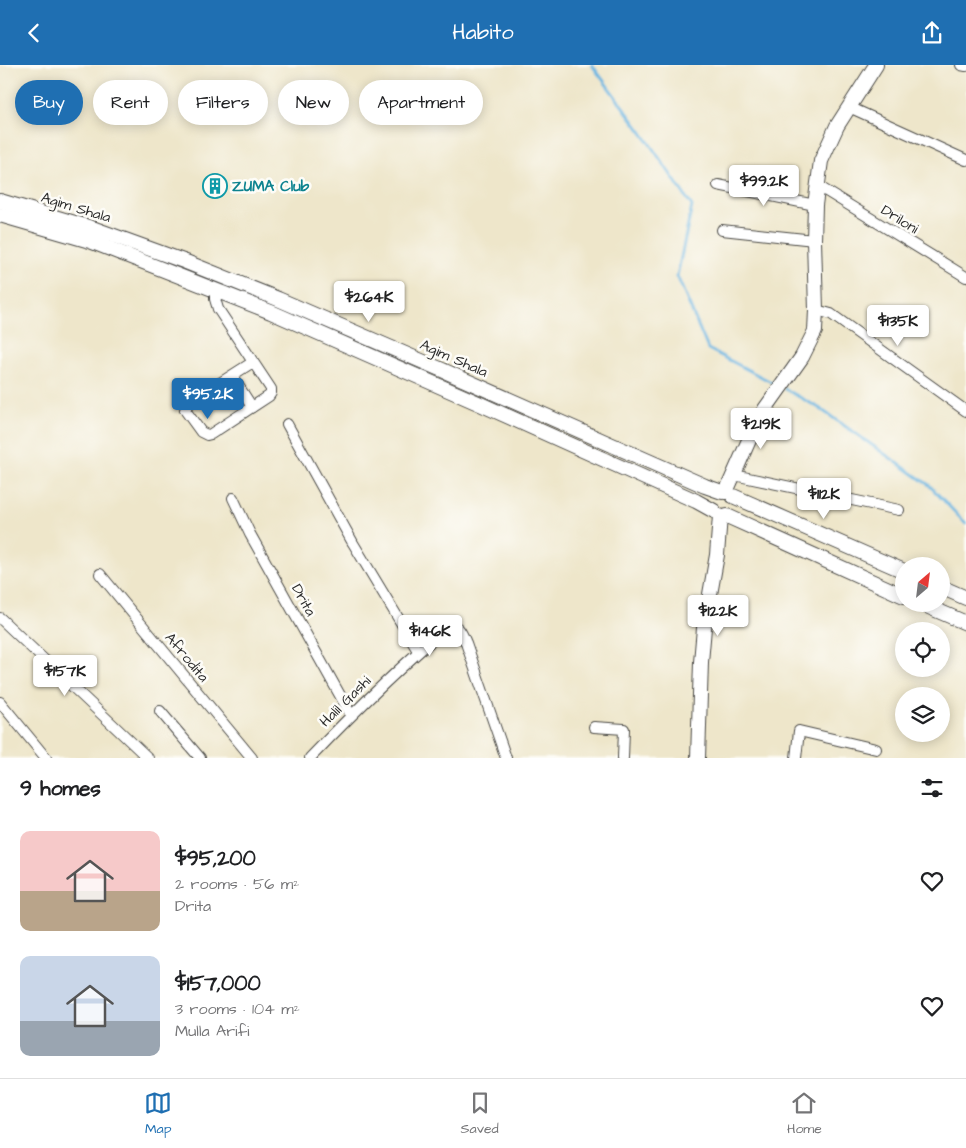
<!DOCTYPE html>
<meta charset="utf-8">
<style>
:root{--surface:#fff;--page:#f6f6f6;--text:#202124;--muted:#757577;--line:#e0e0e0;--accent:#1f6fb2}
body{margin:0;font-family:"Architects Daughter",sans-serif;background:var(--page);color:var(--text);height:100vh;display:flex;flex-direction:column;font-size:19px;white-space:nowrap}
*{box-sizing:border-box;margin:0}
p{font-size:16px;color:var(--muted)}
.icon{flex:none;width:28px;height:28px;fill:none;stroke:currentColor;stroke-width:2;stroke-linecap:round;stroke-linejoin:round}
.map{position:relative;height:693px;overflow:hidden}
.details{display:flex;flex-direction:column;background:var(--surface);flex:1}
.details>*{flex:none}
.guide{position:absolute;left:15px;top:15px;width:500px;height:45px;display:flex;gap:10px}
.needle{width:32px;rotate:28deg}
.fabs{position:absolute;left:895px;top:492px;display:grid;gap:10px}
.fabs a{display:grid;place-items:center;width:55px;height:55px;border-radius:50%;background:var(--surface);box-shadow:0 2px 12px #0003;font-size:25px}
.price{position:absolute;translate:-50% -42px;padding:0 11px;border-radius:5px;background:#fff;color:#222;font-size:16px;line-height:32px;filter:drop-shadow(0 1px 2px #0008)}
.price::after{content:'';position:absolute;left:50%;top:30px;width:15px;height:11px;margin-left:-8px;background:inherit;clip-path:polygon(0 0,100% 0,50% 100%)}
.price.selected{background:var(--accent);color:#fff}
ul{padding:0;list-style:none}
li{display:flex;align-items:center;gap:15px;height:125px;padding:0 20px}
li span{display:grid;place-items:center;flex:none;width:140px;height:100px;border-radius:10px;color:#555}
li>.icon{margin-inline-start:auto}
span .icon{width:60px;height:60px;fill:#fffc;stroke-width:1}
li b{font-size:21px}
h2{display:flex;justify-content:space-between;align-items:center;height:60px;padding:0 20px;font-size:21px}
.tag{padding:0 18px;border-radius:22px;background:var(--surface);box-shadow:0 2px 12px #0003;font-size:18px;line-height:45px}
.tag.selected{background:var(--accent);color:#fff}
header{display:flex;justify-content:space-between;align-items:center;height:65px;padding:0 20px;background:var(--accent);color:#fff;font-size:22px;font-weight:600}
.tabs{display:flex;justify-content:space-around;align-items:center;height:70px;border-top:1px solid var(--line);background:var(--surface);font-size:14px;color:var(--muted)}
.tabs a{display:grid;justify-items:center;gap:2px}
.tabs .selected{color:var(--accent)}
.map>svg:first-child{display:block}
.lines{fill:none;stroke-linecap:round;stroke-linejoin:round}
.stream{stroke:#66b2df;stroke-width:3}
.street-casing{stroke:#484743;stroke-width:12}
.secondary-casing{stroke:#484743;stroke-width:16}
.street{stroke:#fff;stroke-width:10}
.secondary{stroke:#fff;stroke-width:14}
.labels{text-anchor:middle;stroke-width:5;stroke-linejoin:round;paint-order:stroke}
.culture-label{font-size:15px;font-weight:bold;fill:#0d838f;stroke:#fdfcf7;text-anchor:start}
.street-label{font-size:15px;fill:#2b2b2b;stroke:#fdfcf7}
</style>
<header><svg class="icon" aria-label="back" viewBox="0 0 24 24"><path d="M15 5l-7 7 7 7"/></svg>Habito<svg class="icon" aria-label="share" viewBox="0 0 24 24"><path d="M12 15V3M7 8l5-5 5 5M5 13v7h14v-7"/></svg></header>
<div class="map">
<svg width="966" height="693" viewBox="0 0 966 693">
<rect width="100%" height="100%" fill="#fdfcf7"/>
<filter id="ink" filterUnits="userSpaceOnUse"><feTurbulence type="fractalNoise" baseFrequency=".02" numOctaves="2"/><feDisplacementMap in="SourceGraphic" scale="10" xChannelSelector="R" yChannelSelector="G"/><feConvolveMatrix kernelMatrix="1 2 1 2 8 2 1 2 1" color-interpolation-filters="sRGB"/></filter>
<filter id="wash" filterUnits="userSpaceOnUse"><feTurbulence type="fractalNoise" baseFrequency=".0096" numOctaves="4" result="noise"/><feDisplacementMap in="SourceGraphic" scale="20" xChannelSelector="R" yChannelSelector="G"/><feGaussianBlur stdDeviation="1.12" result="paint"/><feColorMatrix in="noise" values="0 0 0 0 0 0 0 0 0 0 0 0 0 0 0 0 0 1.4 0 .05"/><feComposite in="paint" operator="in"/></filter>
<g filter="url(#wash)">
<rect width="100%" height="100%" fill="#eee6ca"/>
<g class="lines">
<!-- stream -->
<g class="stream">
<path d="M592,0l51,69 49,72 -15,70 31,73 69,36"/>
<path d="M785,324l34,19 110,77 37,39"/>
</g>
</g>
</g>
<g filter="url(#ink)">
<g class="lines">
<defs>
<g id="street">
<path d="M961,0l5,1"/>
<path d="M849,42l117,53"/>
<path d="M718,120l97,20"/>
<path d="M818,121l148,91"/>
<path d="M722,165l92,10"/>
<path d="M215,225v9l3,10 53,80v4l-2,3 -58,38 -4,1 -6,-3 -16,-22 1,-3 4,-5 63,-40"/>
<path d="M816,245l15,4 135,97"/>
<path d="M232,311l20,31"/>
<path d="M287,359l66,119 65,108"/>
<path d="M734,410l165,35"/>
<path d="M233,433l17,36 101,181"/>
<path d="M100,509l152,184"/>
<path d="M0,553l148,140"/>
<path d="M0,637l46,56"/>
<path d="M160,646l40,47"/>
<path d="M594,662l30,2 -1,29"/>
<path d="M310,693c45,-47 90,-92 140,-133 10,1 12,9 16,18l40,115"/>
<path d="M796,693l3,-27 77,18"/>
</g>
<g id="secondary">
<path d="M0,136l95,28 91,33 92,37 162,70 265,117 17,6"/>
<path d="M0,150l90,26 181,71 207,91 218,98 18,10"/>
<path d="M726,427l23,-52 16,-31 37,-52 13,-26 1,-21 -2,-70 1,-35 6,-44 16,-35 39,-61"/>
<path d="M733,431l171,75"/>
<path d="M727,451l177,80"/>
<path d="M941,522l25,11"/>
<path d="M922,539l44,19"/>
<path d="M698,693l3,-96 3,-34 13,-73 3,-39"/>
</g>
</defs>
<!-- street casing -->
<use href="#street" class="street-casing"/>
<!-- secondary casing -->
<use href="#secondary" class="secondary-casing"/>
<!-- street -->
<use href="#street" class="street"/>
<!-- secondary -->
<use href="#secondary" class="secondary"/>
</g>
</g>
<!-- icons -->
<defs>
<symbol id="building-ring" viewBox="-11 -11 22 22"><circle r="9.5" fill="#fdfcf7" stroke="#0f9aa8" stroke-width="1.5"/><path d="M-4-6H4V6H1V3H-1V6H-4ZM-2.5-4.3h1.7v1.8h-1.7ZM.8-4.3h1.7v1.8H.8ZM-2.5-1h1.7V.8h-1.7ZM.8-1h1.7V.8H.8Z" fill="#0f9aa8"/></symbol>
</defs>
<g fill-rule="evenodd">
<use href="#building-ring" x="201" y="107" width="28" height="28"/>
</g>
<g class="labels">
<!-- culture labels -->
<g class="culture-label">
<text x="232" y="126">ZUMA Club</text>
</g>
<!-- street labels -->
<g class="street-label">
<text transform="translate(76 142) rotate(17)" y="5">Agim Shala</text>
<text transform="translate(900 154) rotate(32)" y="5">Driloni</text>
<text transform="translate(454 293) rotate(24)" y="5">Agim Shala</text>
<text transform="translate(304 535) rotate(61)" y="5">Drita</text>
<text transform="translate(187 592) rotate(50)" y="5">Afrodita</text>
<text transform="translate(345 636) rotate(-45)" y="5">Halil Gashi</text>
</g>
</g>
</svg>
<div class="fabs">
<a><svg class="needle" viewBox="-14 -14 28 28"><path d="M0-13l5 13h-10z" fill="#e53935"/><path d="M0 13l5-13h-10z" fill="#757577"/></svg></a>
<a><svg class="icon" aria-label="locate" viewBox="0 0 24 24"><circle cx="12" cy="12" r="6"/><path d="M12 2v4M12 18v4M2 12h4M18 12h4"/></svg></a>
<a><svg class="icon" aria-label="layers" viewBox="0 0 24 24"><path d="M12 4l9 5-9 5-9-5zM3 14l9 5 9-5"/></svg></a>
</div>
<b class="price" style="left:764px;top:142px">$99.2K</b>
<b class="price" style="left:369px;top:258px">$264K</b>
<b class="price" style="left:898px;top:282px">$135K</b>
<b class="price selected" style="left:208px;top:355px">$95.2K</b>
<b class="price" style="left:761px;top:385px">$219K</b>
<b class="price" style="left:824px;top:455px">$112K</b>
<b class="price" style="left:718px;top:572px">$122K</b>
<b class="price" style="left:430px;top:592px">$146K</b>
<b class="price" style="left:65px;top:632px">$157K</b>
<div class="guide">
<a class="tag selected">Buy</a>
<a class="tag">Rent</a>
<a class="tag">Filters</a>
<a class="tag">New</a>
<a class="tag">Apartment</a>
</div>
</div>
<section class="details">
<h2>9 homes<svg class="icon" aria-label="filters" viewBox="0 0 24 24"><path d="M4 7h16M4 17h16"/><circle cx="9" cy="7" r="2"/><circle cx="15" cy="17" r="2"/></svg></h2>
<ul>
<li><span style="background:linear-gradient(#f6c9c9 60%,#b9a48a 0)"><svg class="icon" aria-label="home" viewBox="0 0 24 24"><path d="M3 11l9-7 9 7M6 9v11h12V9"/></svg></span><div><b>$95,200</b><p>2 rooms · 56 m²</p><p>Drita</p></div><svg class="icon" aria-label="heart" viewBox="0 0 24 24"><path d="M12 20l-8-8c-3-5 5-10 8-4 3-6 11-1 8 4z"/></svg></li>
<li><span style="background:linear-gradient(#c9d6e8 65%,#9aa5b1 0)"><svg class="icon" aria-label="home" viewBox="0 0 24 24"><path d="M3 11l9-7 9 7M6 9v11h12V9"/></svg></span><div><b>$157,000</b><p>3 rooms · 104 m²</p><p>Mulla Arifi</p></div><svg class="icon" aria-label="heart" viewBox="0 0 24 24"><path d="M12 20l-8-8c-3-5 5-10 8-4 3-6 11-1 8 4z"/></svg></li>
</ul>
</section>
<nav class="tabs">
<a class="selected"><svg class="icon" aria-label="map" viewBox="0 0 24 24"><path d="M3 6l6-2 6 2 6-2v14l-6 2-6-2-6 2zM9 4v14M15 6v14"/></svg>Map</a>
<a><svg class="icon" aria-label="saved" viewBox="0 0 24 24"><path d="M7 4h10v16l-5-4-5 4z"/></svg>Saved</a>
<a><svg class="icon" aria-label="home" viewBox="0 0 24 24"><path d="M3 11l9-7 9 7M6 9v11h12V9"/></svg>Home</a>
</nav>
